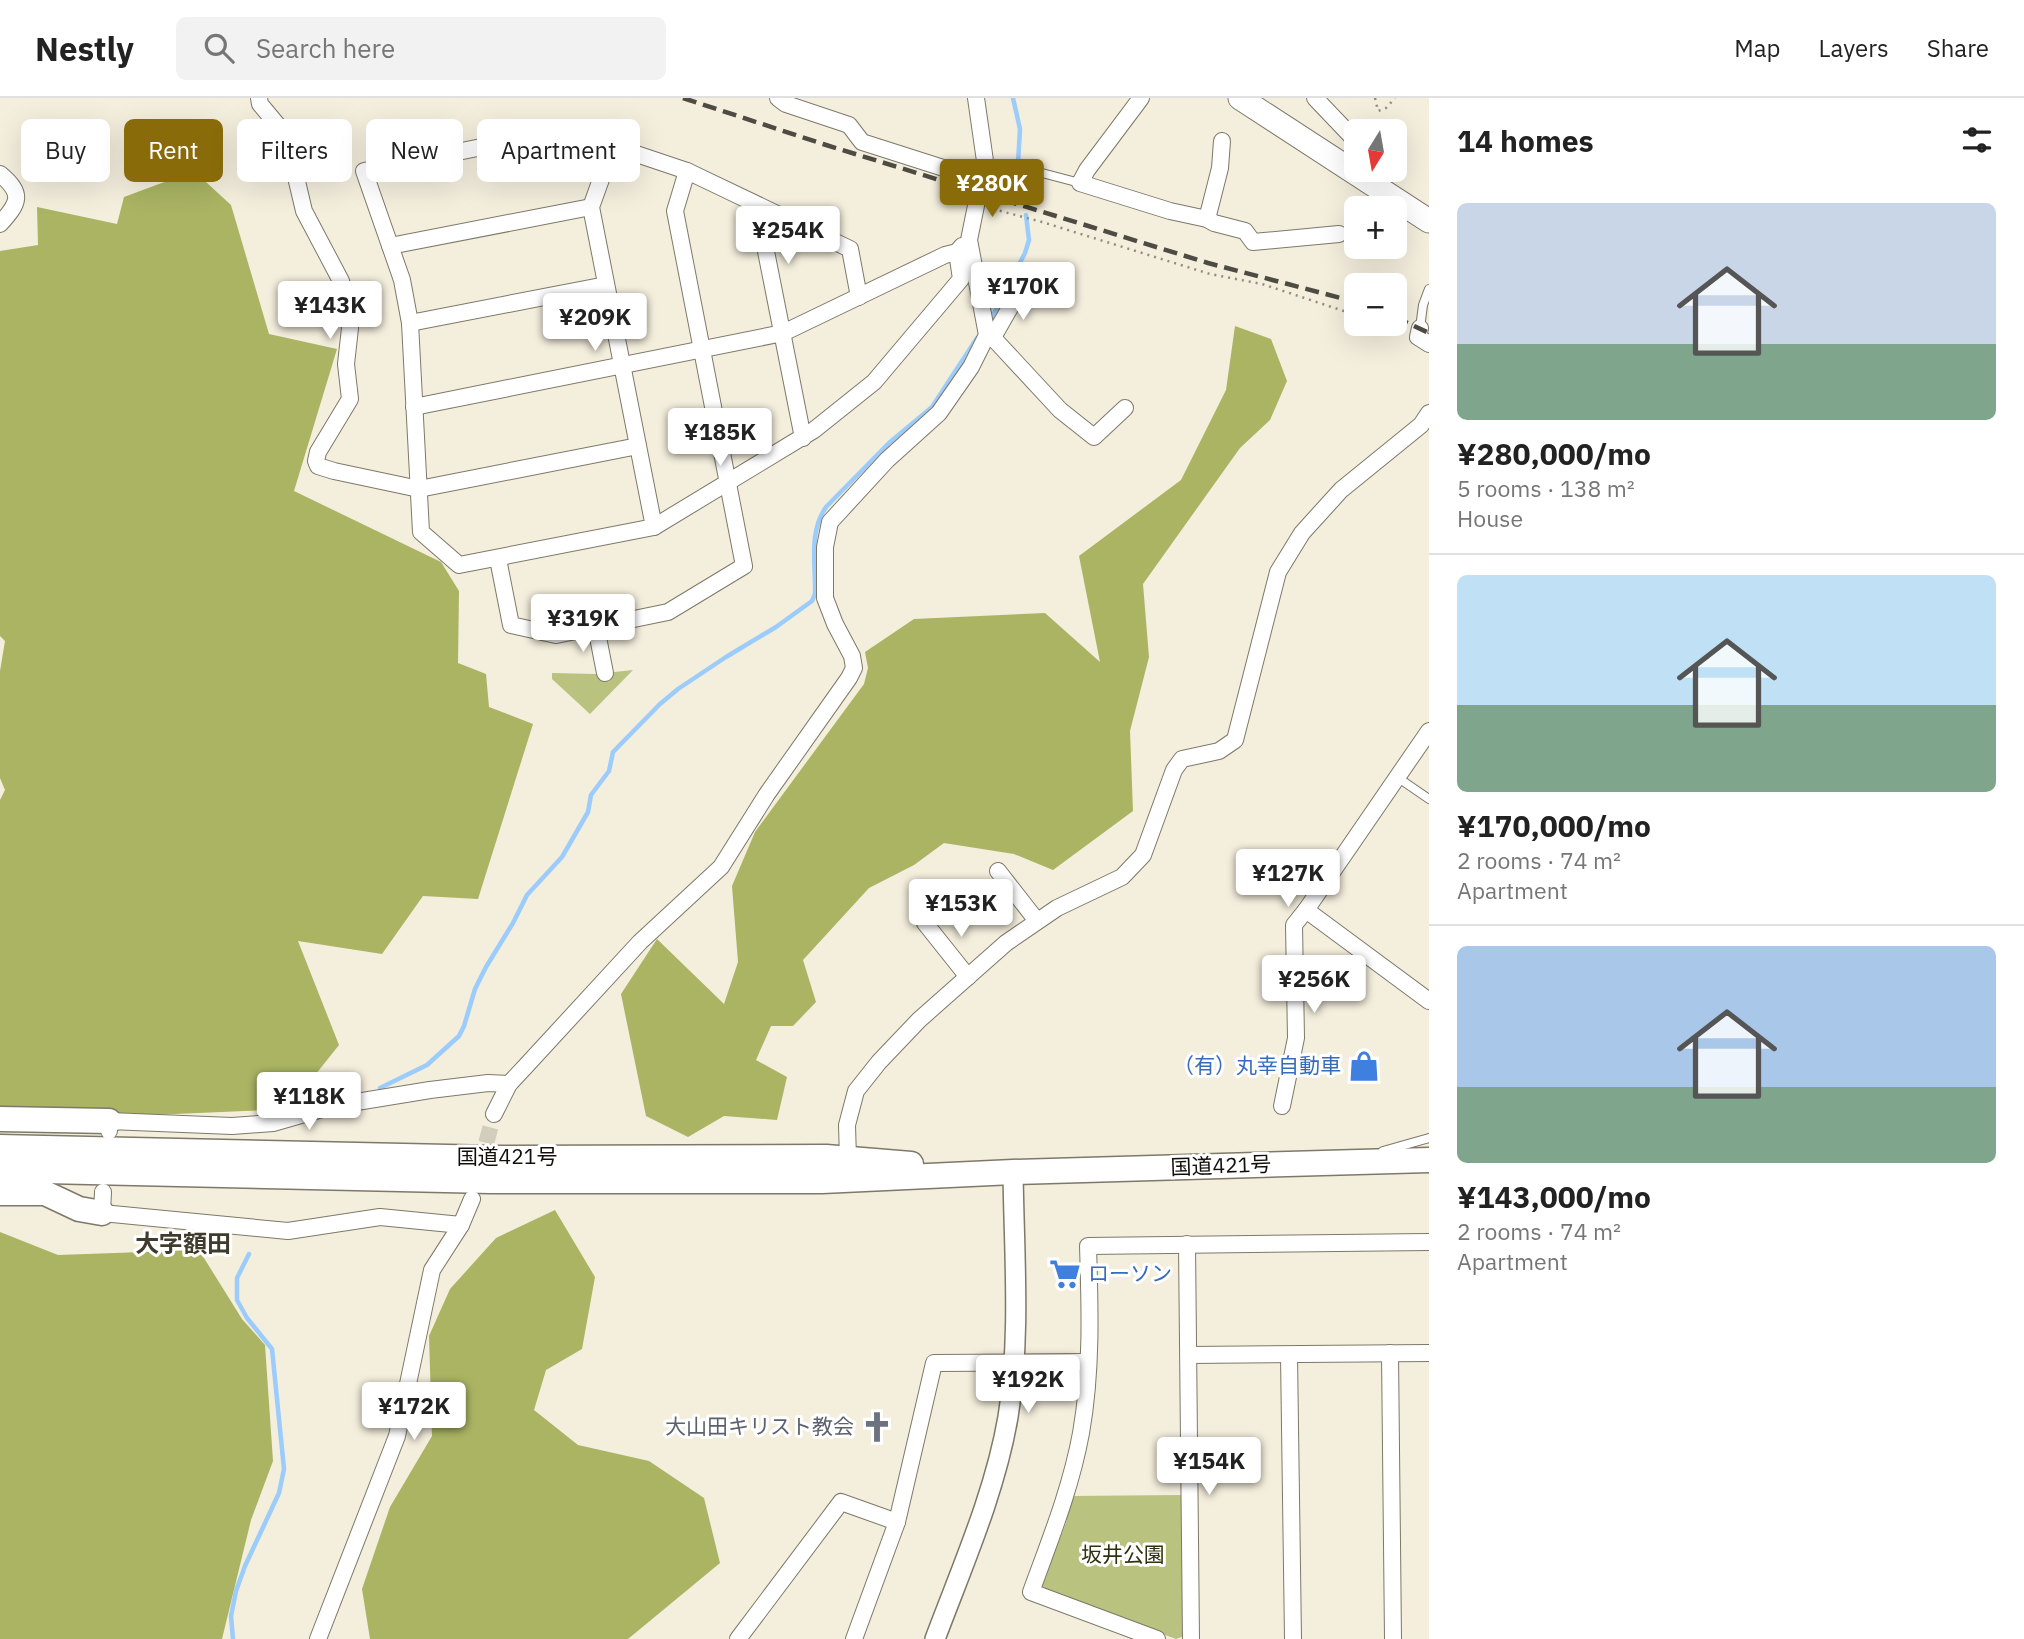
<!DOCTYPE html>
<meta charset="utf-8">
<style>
:root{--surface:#fff;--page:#f2f2f2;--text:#222;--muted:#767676;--line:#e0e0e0;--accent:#896b0a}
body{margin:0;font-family:"IBM Plex Sans","Noto Sans JP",sans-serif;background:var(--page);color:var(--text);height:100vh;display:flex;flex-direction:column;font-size:26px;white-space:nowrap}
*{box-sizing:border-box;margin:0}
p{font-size:23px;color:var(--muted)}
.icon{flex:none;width:38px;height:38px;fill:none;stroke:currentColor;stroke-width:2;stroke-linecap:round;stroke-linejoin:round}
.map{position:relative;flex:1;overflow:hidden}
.side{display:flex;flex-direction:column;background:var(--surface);width:595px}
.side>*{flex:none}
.guide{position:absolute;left:21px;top:21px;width:665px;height:63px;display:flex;gap:14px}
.needle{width:46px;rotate:191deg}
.tools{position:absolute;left:1344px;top:21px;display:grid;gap:14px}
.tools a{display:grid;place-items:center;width:63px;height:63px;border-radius:10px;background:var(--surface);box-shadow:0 7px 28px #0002;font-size:35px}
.price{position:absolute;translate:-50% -60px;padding:0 16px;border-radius:7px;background:#fff;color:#222;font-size:23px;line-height:46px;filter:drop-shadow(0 2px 4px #0008)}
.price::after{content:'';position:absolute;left:50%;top:42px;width:21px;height:16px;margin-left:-10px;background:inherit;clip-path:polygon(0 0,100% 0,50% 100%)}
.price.current{background:var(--accent);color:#fff}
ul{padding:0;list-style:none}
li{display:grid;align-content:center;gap:14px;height:371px;padding:0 28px}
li+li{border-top:2px solid var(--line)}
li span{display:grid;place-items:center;height:217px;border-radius:10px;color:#555}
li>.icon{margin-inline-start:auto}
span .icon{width:126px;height:126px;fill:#fffc;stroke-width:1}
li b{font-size:30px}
h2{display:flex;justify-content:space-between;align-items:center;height:84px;padding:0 28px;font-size:30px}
.tag{padding:0 24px;border-radius:10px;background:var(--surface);box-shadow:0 7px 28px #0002;font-size:24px;line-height:63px}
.tag.current{background:var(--accent);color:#fff}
header{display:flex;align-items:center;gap:42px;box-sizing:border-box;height:98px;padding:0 35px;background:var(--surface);border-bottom:2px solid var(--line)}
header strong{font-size:33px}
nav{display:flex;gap:38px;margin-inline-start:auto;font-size:24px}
.search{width:490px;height:63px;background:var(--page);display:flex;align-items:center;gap:18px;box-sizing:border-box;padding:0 24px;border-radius:10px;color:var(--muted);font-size:26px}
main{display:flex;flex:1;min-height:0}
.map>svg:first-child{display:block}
.green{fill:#b9c27e}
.forest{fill:#aab463}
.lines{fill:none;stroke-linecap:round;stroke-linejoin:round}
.stream{stroke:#9bccfc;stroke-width:4.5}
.minor-tunnel{stroke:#d2cdbd;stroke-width:16;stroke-dasharray:16 8;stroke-linecap:butt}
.service-casing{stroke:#7d7869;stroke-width:10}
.minor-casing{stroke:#7d7869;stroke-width:18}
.tertiary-casing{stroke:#7d7869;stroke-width:22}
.primary-casing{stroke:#7d7869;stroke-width:25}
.trunk-casing{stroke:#7d7869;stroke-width:27}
.path{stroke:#908c80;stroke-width:2.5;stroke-dasharray:2 5;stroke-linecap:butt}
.service{stroke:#fff;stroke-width:8}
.minor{stroke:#fff;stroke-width:16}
.tertiary{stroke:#fff;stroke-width:19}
.primary{stroke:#fff;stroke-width:23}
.trunk{stroke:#fff;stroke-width:24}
.rail{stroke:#4e4b42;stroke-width:4.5;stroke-dasharray:14 7;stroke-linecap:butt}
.labels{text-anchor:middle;stroke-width:6;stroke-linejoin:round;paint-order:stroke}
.shop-label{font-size:21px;fill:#366cbe;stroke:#fff;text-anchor:end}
.street-label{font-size:21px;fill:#110f09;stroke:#fff}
.worship-label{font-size:21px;fill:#5b616d;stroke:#fff;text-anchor:end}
.park-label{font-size:21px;fill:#2e320e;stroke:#fff}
.quarter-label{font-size:24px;font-weight:bold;fill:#3f3b2d;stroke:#fff}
</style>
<header>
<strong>Nestly</strong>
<div class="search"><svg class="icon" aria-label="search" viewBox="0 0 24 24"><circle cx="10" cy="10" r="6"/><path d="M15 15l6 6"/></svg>Search here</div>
<nav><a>Map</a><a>Layers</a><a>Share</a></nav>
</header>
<main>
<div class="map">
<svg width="1429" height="1541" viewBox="0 0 1429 1541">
<rect width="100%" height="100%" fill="#f4eedd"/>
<!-- green -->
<g class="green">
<path d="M633,572l-43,44 -38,-35v-6l44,1z"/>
<path d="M1182,1397l2,141 -8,3 -131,-49 -3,-6 24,-61 6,-27z"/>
</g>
<!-- forest -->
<g class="forest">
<path d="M194,73l37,34 38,129 68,15 -43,142 147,71 18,29 -1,72 28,11 3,33 44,17 -55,175 -55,-3 -41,58 -84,-13 41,104 -51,64 -182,8 -106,-3v-314l5,-10 -5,-12v-107l5,-30 -5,-5v-385l38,-6 -1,-38 80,17 7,-27z"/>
<path d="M1235,228l36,13 16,42 -17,39 -30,28 -97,136 6,73 -19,74 3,80 -80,59 -39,-16 -70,-11 -30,22 -45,23 -66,72 13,42 -23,24h-22l-15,34 31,17 -10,43 -53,-4 -36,21 -42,-21 -25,-122 36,-55 67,65 14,-42 -6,-76 23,-54 109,-148 4,-16 -3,-16 49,-33 131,-6 55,49 -21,-106 102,-76 45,-90z"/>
<path d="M555,1112l40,67 -13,72 -36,21 -12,40 44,35 71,16 55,37 16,65 -92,76h-258l-8,-50 28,-82 42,-71 -3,-100 21,-47 46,-51z"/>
<path d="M0,1134l58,23 141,-5 43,69 23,26 8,116 -22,59 -29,119h-222z"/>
</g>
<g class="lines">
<!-- stream -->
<g class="stream">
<path d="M1013,0l7,31 -3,51 2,17"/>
<path d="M989,225l36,-70 4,-13 -3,-25"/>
<path d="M380,990l47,-23 32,-29 5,-10 11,-37 11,-22 27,-44 14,-28 35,-38 26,-45 3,-17 18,-24 4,-19 47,-48 18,-15 48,-32 50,-30 36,-26 3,-7c1,-29 -7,-61 11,-87l63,-64 43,-36 45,-69"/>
<path d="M233,1541l-2,-23 5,-25 9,-25 34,-73 5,-24 -12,-120 -25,-31 -10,-18v-22l12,-24"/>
</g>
<!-- minor-tunnel -->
<path class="minor-tunnel" d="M480,1068l14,-52"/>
<defs>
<g id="service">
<path d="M986,70h37l57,15"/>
<path d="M1420,230l3,-23 6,-16"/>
<path d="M1397,679l32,22"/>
<path d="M1383,1053l46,-13"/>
</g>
<g id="minor">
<path d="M259,0l1,6 20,24 15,45 9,38 37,70 8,32 1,15 -4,36 4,35 -32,53 -2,9 2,5 16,5 85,18 219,-43"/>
<path d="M778,0l8,6 63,21 13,17 119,38"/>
<path d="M1141,0l-54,72 -7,13 90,28 37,8 7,4 31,8 8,11 86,-8"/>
<path d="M1315,0l41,43"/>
<path d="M613,48l-22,61 63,320"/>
<path d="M0,76c24,20 19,29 0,50"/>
<path d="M757,108l46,232"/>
<path d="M1207,121l13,-51 2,-27"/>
<path d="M390,148l201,-39"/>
<path d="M859,199l-9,-48 -163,-78 -122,-41 -201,41 38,109 8,43 11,209 38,33 195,-38 160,-97 60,-48 87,-103 -4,-27"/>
<path d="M410,225l196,-38"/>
<path d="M1420,230l-2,9 11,7"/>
<path d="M986,239l9,3 65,70 34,27 31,-29"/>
<path d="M992,241l31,-54"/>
<path d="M414,309l369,-74 162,-78 12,-3 5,-6"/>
<path d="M498,461l13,66 45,10 112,-23 76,-46 -69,-355 12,-40"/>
<path d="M596,529l9,46"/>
<path d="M1429,633l-123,179 123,91"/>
<path d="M998,773l39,50"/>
<path d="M925,825l43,54"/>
<path d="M1282,1008l14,-68 -2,-113 12,-15"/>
<path d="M494,1016l15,-30 15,-16 116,-126 81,-75 46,-73 82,-116 5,-10 -2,-12 -17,-32 -10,-26v-51l5,-25 57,-62 52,-47 32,-46 16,-32 -18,-95 10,-49 7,-23 -10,-70"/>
<path d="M109,1033v-10l123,5 41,-3 59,-17 98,-16 58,-7 21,1"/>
<path d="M848,1061l-1,-34 9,-34 23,-29 40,-42 87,-77 51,-35 65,-31 21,-22 31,-85 8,-11 37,-8 16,-11 43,-168 24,-39 39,-43 80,-65 8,-12"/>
<path d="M103,1094l-1,21 186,18 92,-14 81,8"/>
<path d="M1187,1146l4,395"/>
<path d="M1390,1255l3,286"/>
<path d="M1189,1257l240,-2"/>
<path d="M1289,1257l4,284"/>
<path d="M318,1541l79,-203 35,-166 29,-45 11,-26"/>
<path d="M738,1541l103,-137 56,20"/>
<path d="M854,1541l43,-117 37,-159 154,-1"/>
<path d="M1157,1541l-126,-47c19,-52 40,-104 50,-159 11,-62 9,-125 7,-187l341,-4"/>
</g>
<path id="tertiary" d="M935,1541c27,-72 60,-146 73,-222 13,-80 6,-164 5,-245"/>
<path id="primary" d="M1240,0l189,123"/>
<g id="trunk">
<path d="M0,1021l109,2"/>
<path d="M0,1049l494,11 332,-1 85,7"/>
<path d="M0,1072l490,11h332l191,-9 416,-12"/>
<path d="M0,1095h45l34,16 23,4"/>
</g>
</defs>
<!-- service casing -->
<use href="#service" class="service-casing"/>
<!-- minor casing -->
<use href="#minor" class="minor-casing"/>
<!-- tertiary casing -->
<use href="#tertiary" class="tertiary-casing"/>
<!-- primary casing -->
<use href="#primary" class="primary-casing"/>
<!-- trunk casing -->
<use href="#trunk" class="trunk-casing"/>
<!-- path -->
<g class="path">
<path d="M1375,0l3,13 8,-3 9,-10"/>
<path d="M302,49l49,19"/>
<path d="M993,111l49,13 168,52 52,10 94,31"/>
<path d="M1381,226l23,8"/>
</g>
<!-- service -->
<use href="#service" class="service"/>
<!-- minor -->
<use href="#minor" class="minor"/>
<!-- tertiary -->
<use href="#tertiary" class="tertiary"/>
<!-- primary -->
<use href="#primary" class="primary"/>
<!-- trunk -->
<use href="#trunk" class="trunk"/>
<!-- rail -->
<g class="rail">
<path d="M683,0l140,46 385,119 148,39"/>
<path d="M1395,219l34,16"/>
</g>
</g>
<!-- icons -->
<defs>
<symbol id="shop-bare" viewBox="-9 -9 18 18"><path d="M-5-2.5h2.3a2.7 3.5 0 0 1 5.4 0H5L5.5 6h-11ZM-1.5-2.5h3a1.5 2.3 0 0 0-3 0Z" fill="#3f7fe0" stroke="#fff" stroke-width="2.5" paint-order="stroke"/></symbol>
<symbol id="supermarket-bare" viewBox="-9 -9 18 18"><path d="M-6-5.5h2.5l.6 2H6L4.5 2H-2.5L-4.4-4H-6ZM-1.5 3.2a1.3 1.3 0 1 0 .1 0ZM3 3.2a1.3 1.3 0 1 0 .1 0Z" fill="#3f7fe0" stroke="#fff" stroke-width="2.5" paint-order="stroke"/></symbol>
<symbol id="church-bare" viewBox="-9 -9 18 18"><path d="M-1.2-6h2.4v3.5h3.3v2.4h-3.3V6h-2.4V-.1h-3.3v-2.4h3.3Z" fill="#6b7280" stroke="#fff" stroke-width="2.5" paint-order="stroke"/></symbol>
</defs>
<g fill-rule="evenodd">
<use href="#shop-bare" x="1342" y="946" width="44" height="44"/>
<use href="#supermarket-bare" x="1043" y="1154" width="44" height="44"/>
<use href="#church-bare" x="855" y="1307" width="44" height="44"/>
</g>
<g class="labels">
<!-- shop labels -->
<g class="shop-label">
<text x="1341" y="975">（有）丸幸自動車</text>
<text x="1088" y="1183" text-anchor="start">ローソン</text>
</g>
<!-- street labels -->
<g class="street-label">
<text x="507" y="1066">国道421号</text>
<text transform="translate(1221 1068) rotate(-2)" y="7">国道421号</text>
</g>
<!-- worship labels -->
<g class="worship-label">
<text x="854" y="1336">大山田キリスト教会</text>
</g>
<!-- park labels -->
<g class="park-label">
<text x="1123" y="1464">坂井公園</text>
</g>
<!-- quarter labels -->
<g class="quarter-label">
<text x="183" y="1154">大字額田</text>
</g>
</g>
</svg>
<div class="tools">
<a><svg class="needle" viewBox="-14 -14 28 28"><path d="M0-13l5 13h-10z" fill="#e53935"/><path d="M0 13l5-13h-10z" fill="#767676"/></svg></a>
<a>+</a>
<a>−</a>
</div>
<b class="price current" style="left:992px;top:121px">¥280K</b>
<b class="price" style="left:788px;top:168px">¥254K</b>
<b class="price" style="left:1023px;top:224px">¥170K</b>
<b class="price" style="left:330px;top:243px">¥143K</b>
<b class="price" style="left:595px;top:255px">¥209K</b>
<b class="price" style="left:720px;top:370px">¥185K</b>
<b class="price" style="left:583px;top:556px">¥319K</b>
<b class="price" style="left:1288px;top:811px">¥127K</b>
<b class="price" style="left:961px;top:841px">¥153K</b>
<b class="price" style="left:1314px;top:917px">¥256K</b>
<b class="price" style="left:309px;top:1034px">¥118K</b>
<b class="price" style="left:1028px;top:1317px">¥192K</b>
<b class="price" style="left:414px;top:1344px">¥172K</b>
<b class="price" style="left:1209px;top:1399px">¥154K</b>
<div class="guide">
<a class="tag">Buy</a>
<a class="tag current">Rent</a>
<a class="tag">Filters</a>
<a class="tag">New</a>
<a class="tag">Apartment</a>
</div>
</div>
<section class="side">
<h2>14 homes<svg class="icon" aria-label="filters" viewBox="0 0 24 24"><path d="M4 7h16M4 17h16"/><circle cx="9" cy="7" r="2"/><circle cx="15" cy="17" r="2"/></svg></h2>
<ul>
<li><span style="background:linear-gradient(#c9d6e8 65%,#7fa58c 0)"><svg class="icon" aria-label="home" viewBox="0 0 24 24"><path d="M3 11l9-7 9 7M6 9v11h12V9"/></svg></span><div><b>¥280,000/mo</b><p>5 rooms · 138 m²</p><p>House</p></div></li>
<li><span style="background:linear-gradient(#bfe0f5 60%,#7fa58c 0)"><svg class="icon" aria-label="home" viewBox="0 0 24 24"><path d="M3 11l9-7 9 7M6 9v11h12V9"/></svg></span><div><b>¥170,000/mo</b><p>2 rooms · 74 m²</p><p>Apartment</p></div></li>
<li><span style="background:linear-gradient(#a9c7e8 65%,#7fa58c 0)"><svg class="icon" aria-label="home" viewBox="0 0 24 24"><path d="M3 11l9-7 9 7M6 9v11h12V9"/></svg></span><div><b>¥143,000/mo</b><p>2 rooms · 74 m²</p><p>Apartment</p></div></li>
</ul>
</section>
</main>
